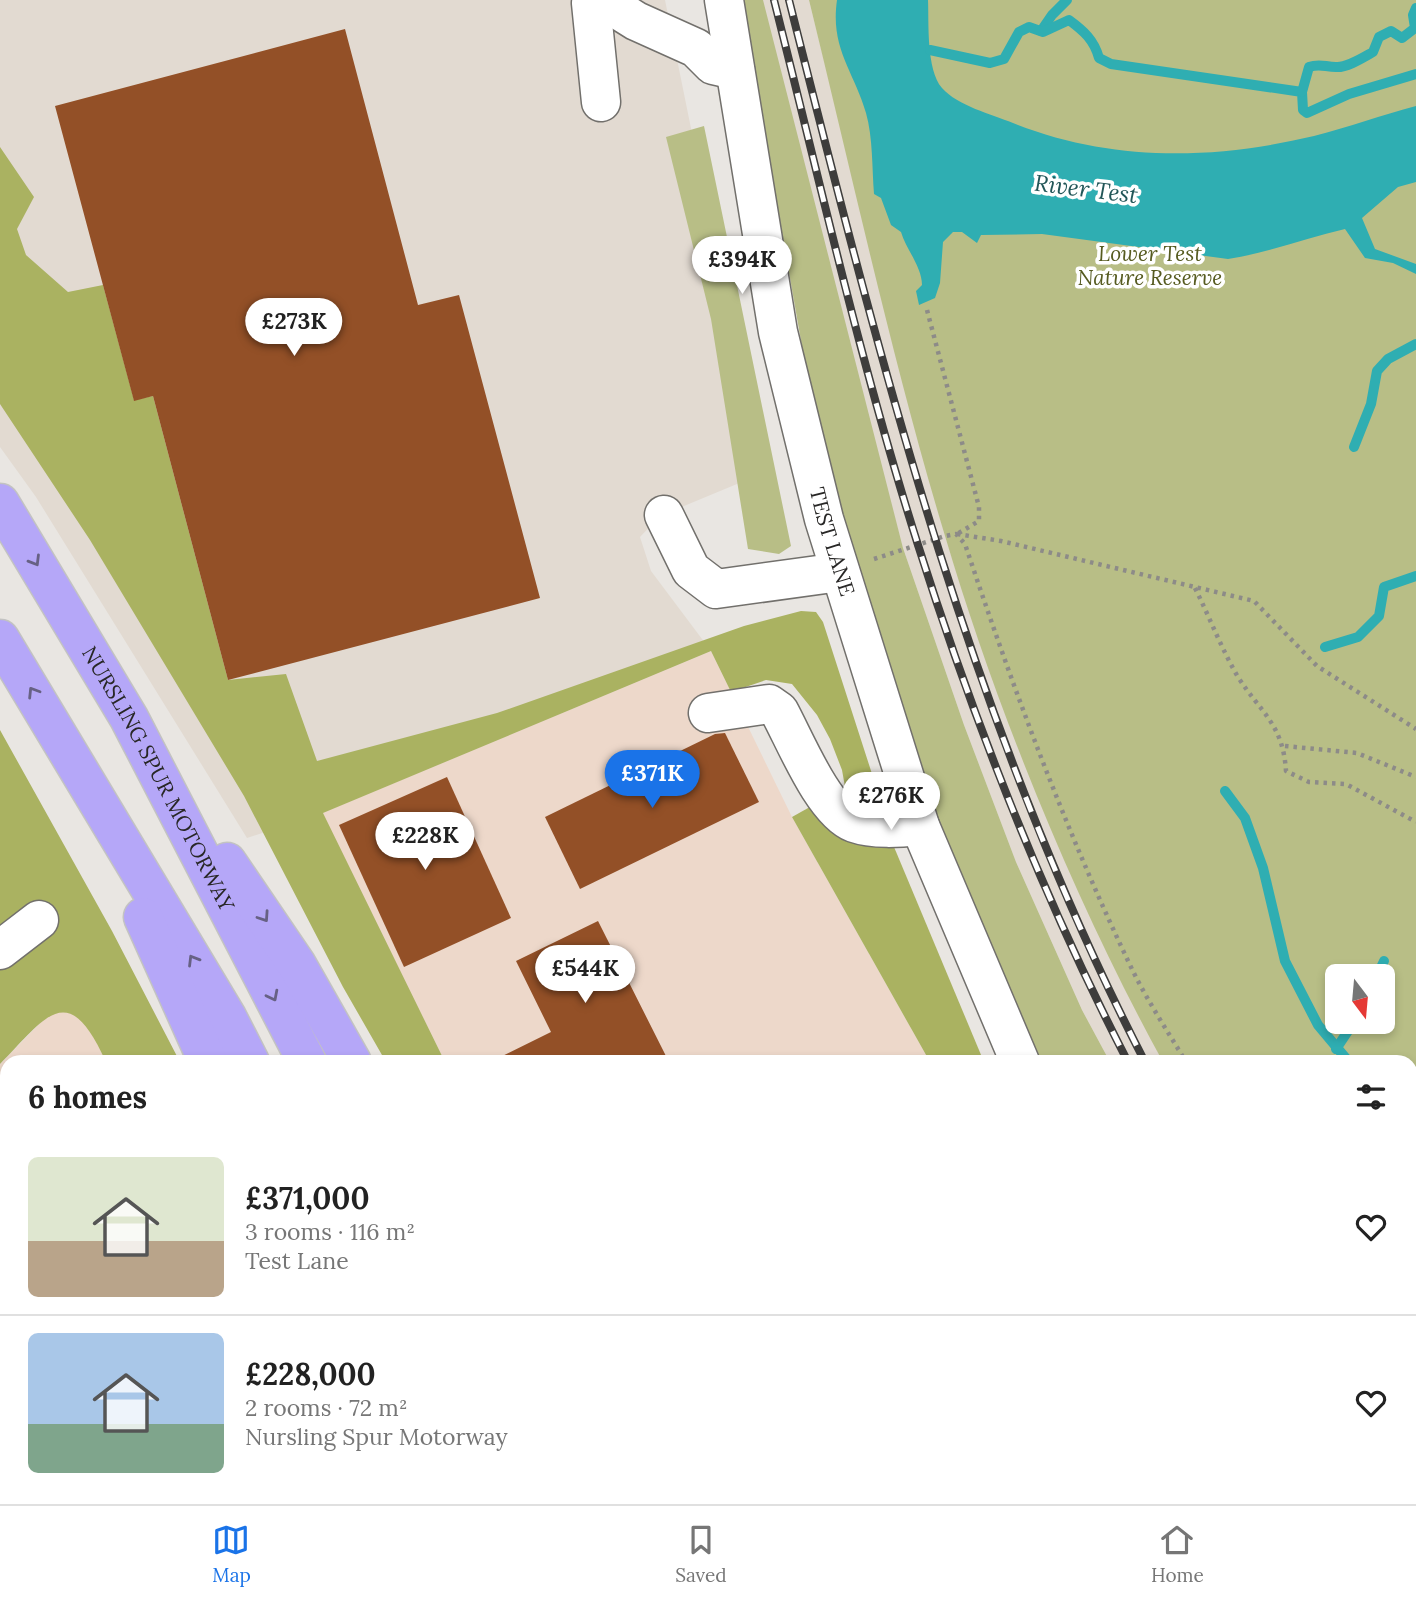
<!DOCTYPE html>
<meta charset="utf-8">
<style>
:root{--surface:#fff;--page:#f2f2f2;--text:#222;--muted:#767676;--line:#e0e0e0;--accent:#1a73e8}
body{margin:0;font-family:Lora,serif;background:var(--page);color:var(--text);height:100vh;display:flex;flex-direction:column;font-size:26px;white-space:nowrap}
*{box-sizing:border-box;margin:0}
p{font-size:23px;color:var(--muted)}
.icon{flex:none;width:38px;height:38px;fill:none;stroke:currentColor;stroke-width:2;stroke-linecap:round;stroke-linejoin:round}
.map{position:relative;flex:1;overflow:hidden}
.side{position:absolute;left:0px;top:1055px;width:1418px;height:450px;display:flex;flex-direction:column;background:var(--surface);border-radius:21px 21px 0 0;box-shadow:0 4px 10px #0003}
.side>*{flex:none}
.needle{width:46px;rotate:164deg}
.tools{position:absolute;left:1325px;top:964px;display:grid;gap:14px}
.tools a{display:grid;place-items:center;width:70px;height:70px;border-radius:10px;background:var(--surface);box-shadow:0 4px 10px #0003;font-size:35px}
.price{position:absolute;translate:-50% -60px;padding:0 16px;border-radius:24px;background:#fff;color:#222;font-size:23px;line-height:46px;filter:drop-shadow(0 2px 4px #0008)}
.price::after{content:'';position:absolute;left:50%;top:42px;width:21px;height:16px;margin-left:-10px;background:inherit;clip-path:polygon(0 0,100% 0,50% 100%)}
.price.active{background:var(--accent);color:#fff}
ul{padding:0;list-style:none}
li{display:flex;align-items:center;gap:21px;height:175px;padding:0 28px}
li+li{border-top:2px solid var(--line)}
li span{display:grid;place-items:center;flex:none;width:196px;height:140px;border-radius:10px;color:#555}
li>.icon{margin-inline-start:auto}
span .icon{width:84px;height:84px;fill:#fffc;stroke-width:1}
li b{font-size:30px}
h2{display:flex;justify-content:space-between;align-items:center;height:84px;padding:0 28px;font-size:30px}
.menu{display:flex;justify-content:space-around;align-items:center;height:98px;border-top:2px solid var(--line);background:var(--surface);font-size:19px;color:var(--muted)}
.menu a{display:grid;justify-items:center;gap:4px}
.menu .active{color:var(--accent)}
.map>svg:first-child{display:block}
.built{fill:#e2dad1}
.industrial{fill:#edd8ca}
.green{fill:#b8be86;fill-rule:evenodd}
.forest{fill:#aab261}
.water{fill:#2faeb2}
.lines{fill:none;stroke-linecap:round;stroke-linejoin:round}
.stream{stroke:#2faeb2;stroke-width:10}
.building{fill:#935027}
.minor-casing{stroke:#72706c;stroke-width:41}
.highway-casing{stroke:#c3c3c2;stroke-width:41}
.path{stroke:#8d8b88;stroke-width:4.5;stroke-dasharray:3.5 5;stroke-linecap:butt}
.minor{stroke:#fff;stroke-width:38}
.highway{stroke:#b5a7f8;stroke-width:38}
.rail-casing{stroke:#3e3d3c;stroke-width:8}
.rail{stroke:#fff;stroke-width:5;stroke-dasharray:16;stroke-linecap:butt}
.oneway{stroke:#676184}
.labels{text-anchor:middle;stroke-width:7;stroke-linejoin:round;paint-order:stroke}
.park-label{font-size:21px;font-style:italic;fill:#565b20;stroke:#fff}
.street-label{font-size:21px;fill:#282726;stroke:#fff}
.water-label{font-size:23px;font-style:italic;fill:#225658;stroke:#fff}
</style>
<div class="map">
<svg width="1416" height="1504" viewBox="0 0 1416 1504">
<rect width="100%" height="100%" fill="#e9e6e2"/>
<!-- built -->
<g class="built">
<path d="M0,0h665l96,474 -101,42 -20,21 11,34 60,80 -389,162 -75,25 -211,-341 -36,-50z"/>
<path d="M754,0h55l99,399 37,137 26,81 88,227 48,107 56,111h-53l-28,-52 -66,-148 -52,-137 -61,-177z"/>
<path d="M1411,1458l5,7v39h-34l-5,-6h33z"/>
</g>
<!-- industrial -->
<g class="industrial">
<path d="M711,651l81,166 138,245h-485l-123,-249z"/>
<path d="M58,1011h12l11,9 13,16 12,26h-99v436h288l3,6h-298v-440l47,-48z"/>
<path d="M651,1498h533l5,6h-535z"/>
</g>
<!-- green -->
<g class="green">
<path d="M741,0h22l140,548 61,177 52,137 66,148 28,52h-80l-96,-227 -87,-288 -41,-178z"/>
<path d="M809,0h607v1465l-6,-7v-396h-247c-88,-160 -166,-351 -218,-526 -53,-176 -92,-357 -136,-536zM1337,976h45v46h-45z"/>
<path d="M704,126l87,420 -12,8 -31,-5 -37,-230 -45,-182z"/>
</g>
<!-- forest -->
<g class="forest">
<path d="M0,147l34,50 -17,32 9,26 42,37 35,-7 31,115 19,-4 75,284 58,-6 31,87 180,-48 247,-87 57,-15 15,1 7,10 60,186 -24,2 -12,-12 -5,-28 -12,-31 -13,-24 -25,-31 -26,-4 -35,12 -20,-41 -388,162 122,249h-59l-43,-75 -99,-191 -154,-256 -90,-136z"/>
<path d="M0,730l112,201 68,131h-74c-38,-84 -59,-46 -106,2z"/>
<path d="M817,803l72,32 95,227h-54l-138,-245z"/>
<path d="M295,1498h95l2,6h-94z"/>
<path d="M1281,1498h96l5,6h-97z"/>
</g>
<!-- water -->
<path class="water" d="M837,0h91c1,23 -2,69 14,88 16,18 49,26 71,35 98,39 200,37 301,13 35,-9 68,-21 102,-30v76l-18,5 -36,31 13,31 41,15v10l-23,-11 -28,-5 -20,-29c-39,9 -77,24 -117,30l-186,-25 -61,1 -4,8 -15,-11h-9l-10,10 -3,41 -5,15 -16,7 -3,-14 6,-6c0,-18 -16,-36 -21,-53l-10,-7 -10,-27 -7,-4c-2,-26 -1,-56 -8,-81 -12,-42 -36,-64 -29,-113z"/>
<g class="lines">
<!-- stream -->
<g class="stream">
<path d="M1041,31l11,-16 15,-15"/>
<path d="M930,50l60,13 14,-4 15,-27 10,-5 14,5 26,-12c15,11 25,20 30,38l12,6 191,28 1,18 4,3 42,-19 67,-20"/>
<path d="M1302,92l7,-25c11,-4 16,0 27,0 11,1 28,-10 37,-15l6,-15 12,-6 11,7 13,-10 -2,-13 3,-7"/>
<path d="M1354,447l17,-43 6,-33 11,-12 28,-15"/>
<path d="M1325,647l33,-10 21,-21 5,-29 32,-11"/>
<path d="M1225,791l20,27 18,50 22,93 33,64 31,37"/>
<path d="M1377,976l7,-15"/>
<path d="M1336,1049l18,-27"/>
<path d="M1410,1089l6,1"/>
</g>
</g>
<!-- building -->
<g class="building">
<path d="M345,29l73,276 41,-10 81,303 -312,82 -75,-284 -19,5 -79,-295z"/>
<path d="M725,733l34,69 -179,87 -35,-72 170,-83z"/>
<path d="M447,777l64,141 -107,49 -65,-142z"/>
<path d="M598,921l71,141h-179l61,-30 -35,-71z"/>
</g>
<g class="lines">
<defs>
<g id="minor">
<path id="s1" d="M724,0l54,332 46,187 96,307 100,236"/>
<path d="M604,1l32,20 60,27 17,17 22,5"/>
<path d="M591,3l10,99"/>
<path d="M664,515l27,55 25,19 124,-17"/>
<path d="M708,713l61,-9 10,7c16,29 44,100 75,112 20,7 46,5 66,3"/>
<path d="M0,950l39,-30"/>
<path d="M0,1364h7"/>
<path d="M235,1498l2,6"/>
<path d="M1261,1498l4,6"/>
<path d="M1102,1504l4,-6"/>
</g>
<g id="highway">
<path id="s2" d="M0,503l129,215 178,344"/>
<path d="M0,639l227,378 23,45"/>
<path d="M227,862l70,103 55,97"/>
<path d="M143,917l65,145"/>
<path d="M401,1498l2,6"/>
<path d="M465,1498l3,6"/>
<path d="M526,1498l3,6"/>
<path d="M588,1498l3,6"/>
</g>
</defs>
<!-- minor casing -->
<use href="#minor" class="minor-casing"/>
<!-- highway casing -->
<use href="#highway" class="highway-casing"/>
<!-- path -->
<g class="path">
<path d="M927,310l52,197v14l-22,13"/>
<path d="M957,534l44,7 253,60 63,65 99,63"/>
<path d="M874,559l71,-23 11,-2 9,10c48,144 100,285 165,421 16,34 37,65 56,97"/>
<path d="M1195,588c15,30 26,60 43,89 23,36 45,47 48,94l23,11 37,2 70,38"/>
<path d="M1285,746l72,7 59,24"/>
<path d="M1410,1317l6,2"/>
<path d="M1410,1382l6,8"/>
</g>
<!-- minor -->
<use href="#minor" class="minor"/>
<!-- highway -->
<use href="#highway" class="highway"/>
<defs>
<g id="rail">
<path d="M774,0c46,182 87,366 144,545 56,177 125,352 210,517"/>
<path d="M789,0c93,368 181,723 356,1062"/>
<path d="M1410,1490l6,8"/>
<path d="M1397,1498l5,6"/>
</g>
</defs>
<!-- rail casing -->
<use href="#rail" class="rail-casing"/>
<!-- rail -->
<use href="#rail" class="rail"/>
</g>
<!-- one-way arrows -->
<defs><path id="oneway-chevron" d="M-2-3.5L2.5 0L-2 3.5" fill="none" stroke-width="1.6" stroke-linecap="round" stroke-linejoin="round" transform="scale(1.75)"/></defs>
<g class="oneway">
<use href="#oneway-chevron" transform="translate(35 561) rotate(59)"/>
<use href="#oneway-chevron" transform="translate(33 692) rotate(-122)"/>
<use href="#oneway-chevron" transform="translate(264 917) rotate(56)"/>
<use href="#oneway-chevron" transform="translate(193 960) rotate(-121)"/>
<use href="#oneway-chevron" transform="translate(273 996) rotate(63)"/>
</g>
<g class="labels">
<!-- park labels -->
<g class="park-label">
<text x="1150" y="261">Lower Test<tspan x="1150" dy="24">Nature Reserve</tspan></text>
</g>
<!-- street labels -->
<g class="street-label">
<text dy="7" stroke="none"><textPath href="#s1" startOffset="553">TEST LANE</textPath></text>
<text dy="7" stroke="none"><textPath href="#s2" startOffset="318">NURSLING SPUR MOTORWAY</textPath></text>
</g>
<!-- water labels -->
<g class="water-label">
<text transform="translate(1086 189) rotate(7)" y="8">River Test</text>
</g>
</g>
</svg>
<div class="tools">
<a><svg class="needle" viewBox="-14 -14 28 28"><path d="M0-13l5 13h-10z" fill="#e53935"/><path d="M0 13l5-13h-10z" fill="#767676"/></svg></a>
</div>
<b class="price" style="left:742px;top:296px">£394K</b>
<b class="price" style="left:294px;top:358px">£273K</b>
<b class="price active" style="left:652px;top:810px">£371K</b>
<b class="price" style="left:891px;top:832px">£276K</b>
<b class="price" style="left:425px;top:872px">£228K</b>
<b class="price" style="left:585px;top:1005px">£544K</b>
<section class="side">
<h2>6 homes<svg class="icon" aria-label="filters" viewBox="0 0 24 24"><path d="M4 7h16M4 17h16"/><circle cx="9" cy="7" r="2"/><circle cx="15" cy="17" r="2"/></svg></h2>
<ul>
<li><span style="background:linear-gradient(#dfe7d0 60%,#b9a48a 0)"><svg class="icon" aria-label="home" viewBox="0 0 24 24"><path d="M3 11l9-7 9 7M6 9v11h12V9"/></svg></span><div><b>£371,000</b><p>3 rooms · 116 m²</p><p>Test Lane</p></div><svg class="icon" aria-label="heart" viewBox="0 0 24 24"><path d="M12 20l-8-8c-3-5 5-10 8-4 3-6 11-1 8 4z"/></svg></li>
<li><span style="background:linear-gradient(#a9c7e8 65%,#7fa58c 0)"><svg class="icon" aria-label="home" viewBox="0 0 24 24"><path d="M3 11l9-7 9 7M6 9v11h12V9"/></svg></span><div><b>£228,000</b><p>2 rooms · 72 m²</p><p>Nursling Spur Motorway</p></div><svg class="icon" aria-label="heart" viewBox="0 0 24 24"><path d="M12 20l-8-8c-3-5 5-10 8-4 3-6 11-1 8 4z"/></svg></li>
</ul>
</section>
</div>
<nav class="menu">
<a class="active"><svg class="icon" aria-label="map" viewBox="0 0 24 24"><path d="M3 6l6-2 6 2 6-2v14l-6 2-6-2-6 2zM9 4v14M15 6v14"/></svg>Map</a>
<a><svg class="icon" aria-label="saved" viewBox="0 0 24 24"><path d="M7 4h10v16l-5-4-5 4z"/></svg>Saved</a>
<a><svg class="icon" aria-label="home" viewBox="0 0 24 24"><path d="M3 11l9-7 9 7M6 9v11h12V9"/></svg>Home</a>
</nav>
